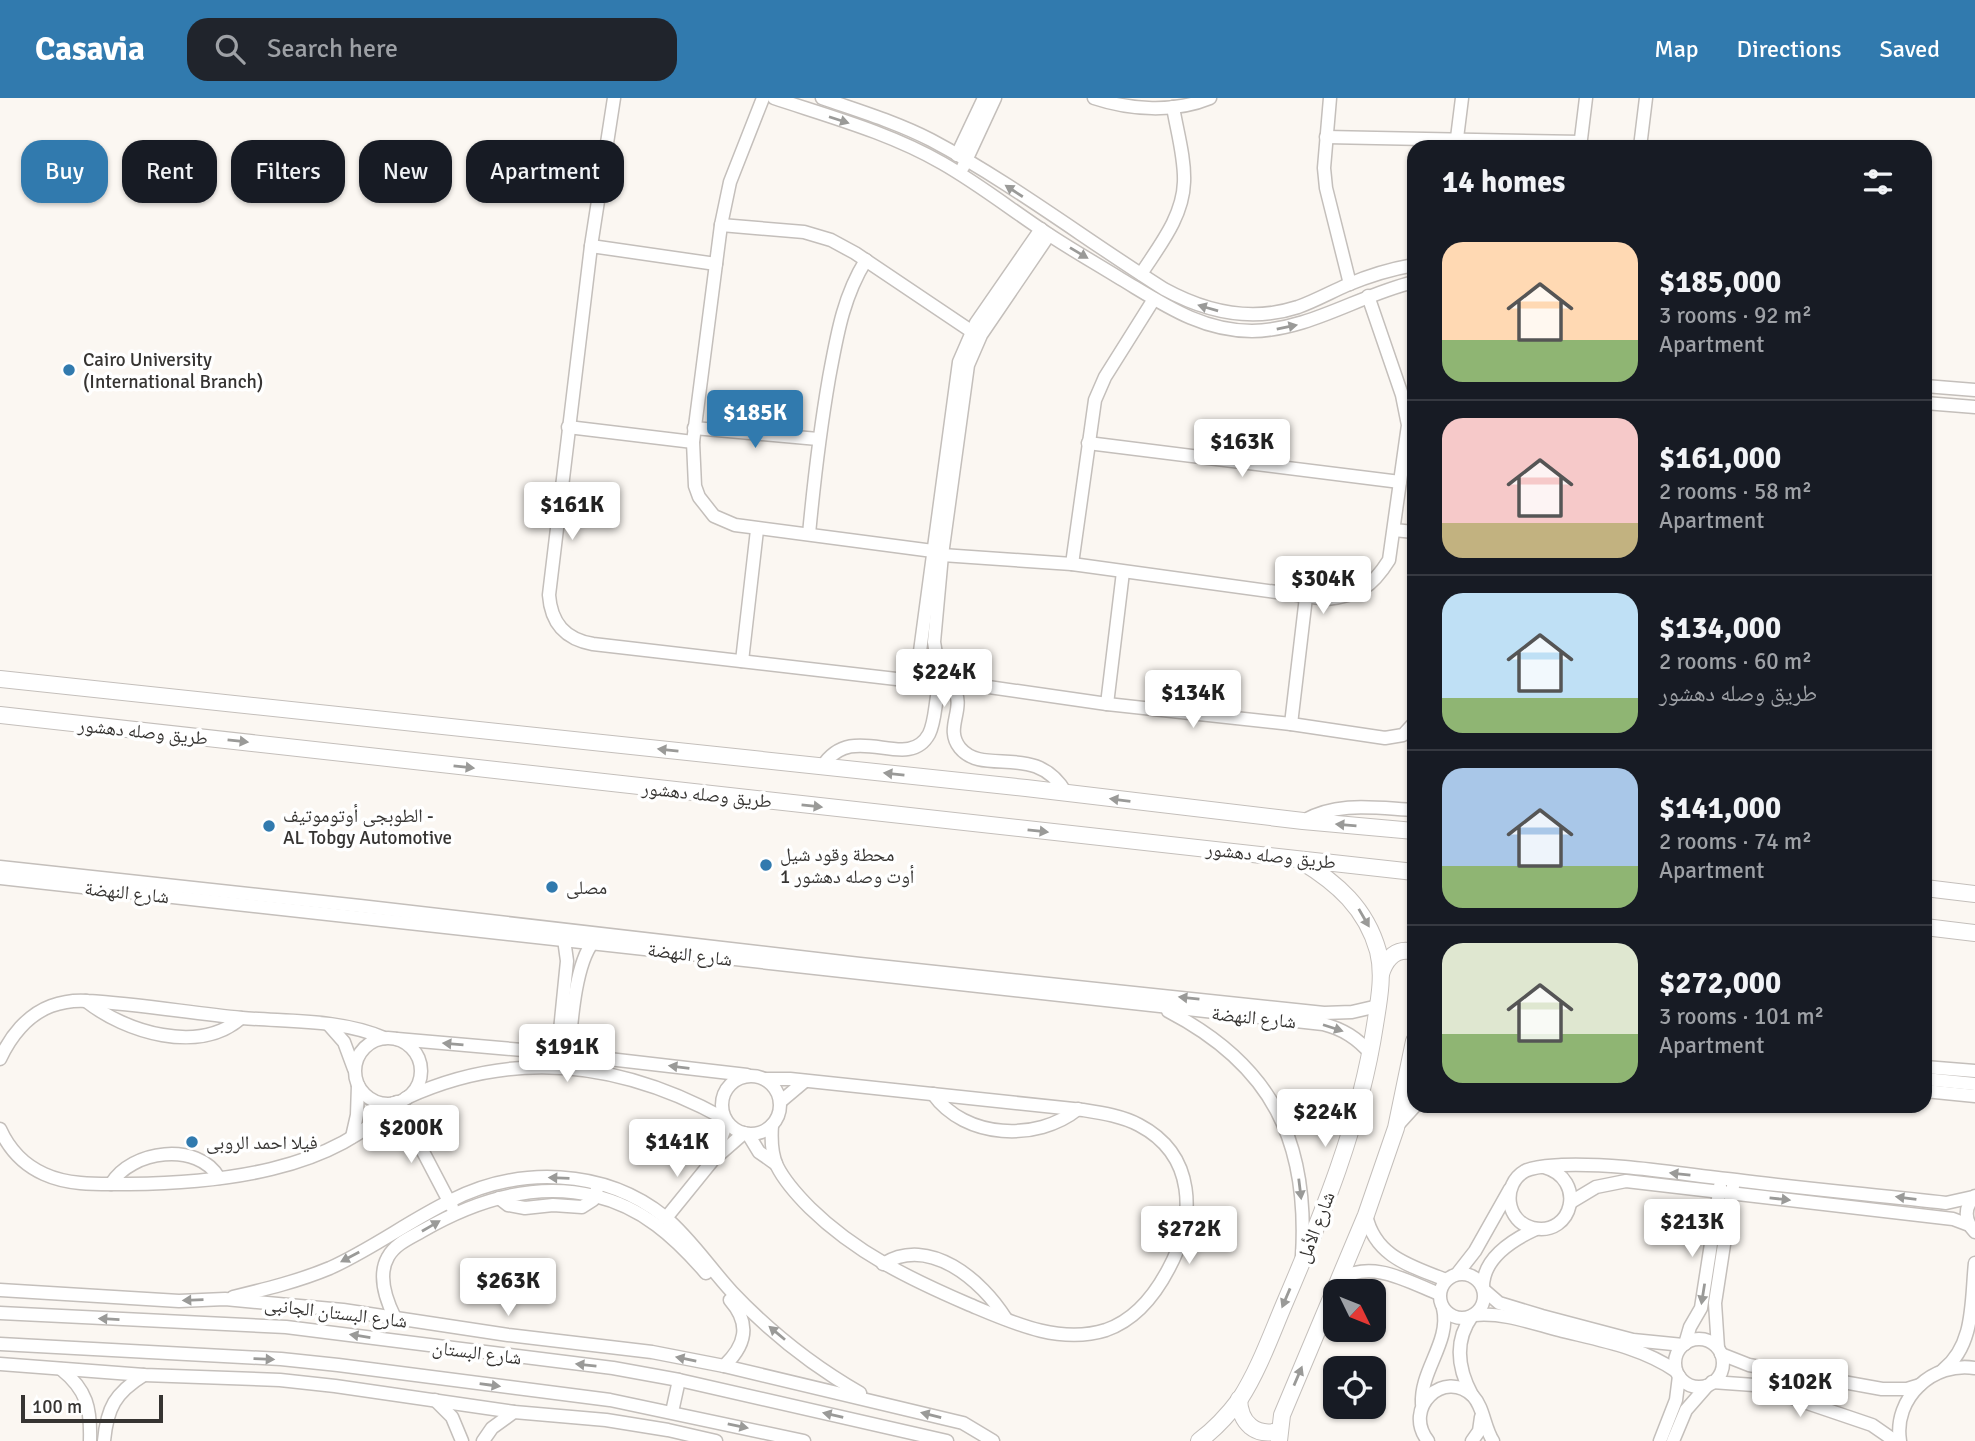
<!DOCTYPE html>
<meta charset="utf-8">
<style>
:root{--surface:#171b24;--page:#20242c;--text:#f1f3f6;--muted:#9ea1a6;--line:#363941;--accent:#317aae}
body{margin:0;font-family:Signika,"Noto Naskh Arabic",sans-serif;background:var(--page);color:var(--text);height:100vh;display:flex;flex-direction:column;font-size:26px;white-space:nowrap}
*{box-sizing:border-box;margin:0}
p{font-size:23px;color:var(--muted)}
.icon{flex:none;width:38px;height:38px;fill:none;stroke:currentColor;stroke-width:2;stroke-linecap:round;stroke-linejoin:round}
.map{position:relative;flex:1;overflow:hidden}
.side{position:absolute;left:1407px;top:42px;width:525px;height:973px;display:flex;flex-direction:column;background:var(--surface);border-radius:21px;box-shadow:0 2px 5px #0004}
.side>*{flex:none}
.banner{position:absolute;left:21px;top:42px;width:665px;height:63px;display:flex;gap:14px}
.needle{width:46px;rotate:133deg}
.controls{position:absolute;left:1323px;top:1181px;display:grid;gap:14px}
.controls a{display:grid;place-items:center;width:63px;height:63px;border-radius:14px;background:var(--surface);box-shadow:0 2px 5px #0004;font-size:35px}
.scale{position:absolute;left:21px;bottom:18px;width:142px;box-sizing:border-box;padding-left:7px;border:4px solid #363432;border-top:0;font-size:19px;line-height:24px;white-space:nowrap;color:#363432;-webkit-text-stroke:5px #fff;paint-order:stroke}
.price{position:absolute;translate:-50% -60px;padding:0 16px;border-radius:7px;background:#fff;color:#222;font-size:23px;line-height:46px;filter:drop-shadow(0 2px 4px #0008)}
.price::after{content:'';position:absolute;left:50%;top:42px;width:21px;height:16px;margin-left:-10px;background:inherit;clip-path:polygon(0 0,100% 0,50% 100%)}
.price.on{background:var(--accent);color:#fff}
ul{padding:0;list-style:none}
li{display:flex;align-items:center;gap:21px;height:175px;padding:0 35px}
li+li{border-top:2px solid var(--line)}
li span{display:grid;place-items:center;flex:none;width:196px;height:140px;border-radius:21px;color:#555}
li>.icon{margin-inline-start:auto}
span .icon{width:84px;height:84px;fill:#fffc;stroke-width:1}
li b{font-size:30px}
h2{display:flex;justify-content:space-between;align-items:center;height:84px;padding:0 35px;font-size:30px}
.chip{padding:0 24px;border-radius:21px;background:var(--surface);box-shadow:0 2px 5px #0004;font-size:24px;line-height:63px}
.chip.on{background:var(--accent);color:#fff}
header{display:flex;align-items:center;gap:42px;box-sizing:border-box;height:98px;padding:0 35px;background:var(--accent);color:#fff}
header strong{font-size:33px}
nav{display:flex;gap:38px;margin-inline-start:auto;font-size:24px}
.search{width:490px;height:63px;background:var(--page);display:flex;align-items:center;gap:18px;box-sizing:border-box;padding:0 24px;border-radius:21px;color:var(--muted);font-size:26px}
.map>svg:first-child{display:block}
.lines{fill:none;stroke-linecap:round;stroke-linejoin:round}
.minor-casing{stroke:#c4bfbb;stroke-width:15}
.major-casing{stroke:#c4bfbb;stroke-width:18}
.minor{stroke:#fff;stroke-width:12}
.major{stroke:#fff;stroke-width:16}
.oneway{fill:#9a9a98}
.poi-dot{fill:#317aae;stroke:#fff;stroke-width:2.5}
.labels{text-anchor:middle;stroke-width:7;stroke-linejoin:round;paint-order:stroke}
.poi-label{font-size:19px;fill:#363432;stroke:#fff;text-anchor:start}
.street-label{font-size:19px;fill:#363432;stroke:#fff}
</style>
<header>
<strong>Casavia</strong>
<div class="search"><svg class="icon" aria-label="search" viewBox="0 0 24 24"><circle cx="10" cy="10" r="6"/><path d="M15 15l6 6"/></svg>Search here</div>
<nav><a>Map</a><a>Directions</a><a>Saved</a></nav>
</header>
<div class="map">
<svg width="1975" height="1343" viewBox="0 0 1975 1343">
<rect width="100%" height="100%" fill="#fbf7f2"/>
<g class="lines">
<defs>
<g id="minor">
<path d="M614,0l-23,148 -42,349c2,28 16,44 44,49l338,39"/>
<path d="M763,0l-33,84 -9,43 -28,217 2,44 4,11 15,19 21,9 198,26"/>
<path d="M774,0c57,19 116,35 168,65 37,21 71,48 106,71 24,16 49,30 73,45 42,25 80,52 131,52 58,-1 107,-36 162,-49"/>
<path d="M822,0c37,13 74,24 109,42 81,43 155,100 233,149 42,23 88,33 134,18 17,-6 33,-15 49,-22 21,-9 44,-16 67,-20"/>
<path d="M1094,0c36,12 80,15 116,0"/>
<path d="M1330,0l-6,70 2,20 24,96"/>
<path d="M1326,39l255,5"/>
<path d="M1457,40l5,-40"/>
<path d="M1580,49l6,-49"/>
<path d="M1640,49l6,-49"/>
<path d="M957,57l27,-57"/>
<path d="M963,69l32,-69"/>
<path d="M721,127l83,7 27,8 24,13 116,78"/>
<path d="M591,148l125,18"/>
<path d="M1141,176c18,-28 42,-57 43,-92 1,-24 -7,-51 -11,-75"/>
<path d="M1925,288l50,4"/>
<path d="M1925,305l50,4"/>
<path d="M568,329l125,15"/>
<path d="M694,330l124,11"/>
<path d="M1088,345l312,39"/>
<path d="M1394,432l20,2"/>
<path d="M809,436c5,-53 11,-104 20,-156 8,-43 14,-81 37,-118"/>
<path d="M942,457l130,9 255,35c31,-3 45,-12 62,-39l19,-135 -6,-30 -34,-99"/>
<path d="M1072,466l23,-164 10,-23 49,-78"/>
<path d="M742,563l15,-131"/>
<path d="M946,572l-10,-16 -2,-12 8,-87 26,-190 13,-30 68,-100"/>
<path d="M916,583l43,-319 17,-39 65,-94"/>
<path d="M954,584l153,22 184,20 94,14 18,-3 11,-12"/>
<path d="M952,588c16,22 -9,41 8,62 24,29 76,-7 106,45"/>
<path d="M1107,606l16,-132"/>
<path d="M1291,626l15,-127"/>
<path d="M822,669c31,-49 85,7 107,-33 6,-12 6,-29 9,-43"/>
<path d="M1303,723c35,-20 72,-13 111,-11"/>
<path d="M0,769l360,39 500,58 464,49 28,-1 26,-6"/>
<path d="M0,780l1323,146c20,5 34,14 48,30"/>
<path d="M86,903c39,31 113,54 155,17"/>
<path d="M1168,913c104,54 141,130 134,245"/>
<path d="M329,927l15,17 10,27"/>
<circle cx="388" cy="973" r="33"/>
<path d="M397,941l160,14 190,22"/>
<path d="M0,961c10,-22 27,-44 51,-53 11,-4 25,-6 37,-5 51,3 102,12 154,17 47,4 98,1 142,20"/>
<path d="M557,962l10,-99 -4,-29"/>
<path d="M568,962c3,-31 6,-94 25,-118"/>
<path d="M1925,969l50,4"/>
<circle cx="751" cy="1007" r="29"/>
<path d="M766,981h24l293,31c19,3 39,6 56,15 57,30 57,92 30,143 -14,27 -34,52 -63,62 -47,15 -95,-8 -138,-26 -58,-25 -112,-51 -158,-96 -12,-12 -25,-26 -33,-42 -6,-13 -6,-27 -5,-41"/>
<path d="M1925,981l50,5"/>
<path d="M1925,993l50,5"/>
<path d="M933,996c32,45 104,48 145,15"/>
<path d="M406,1000c109,-50 216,-36 319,21"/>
<path d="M397,1004l55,105"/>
<path d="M780,1004l25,-21"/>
<path d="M1396,1029l19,-21"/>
<path d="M0,1031c9,20 24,36 44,45 26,12 57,10 85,10 87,-1 204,-12 265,-81"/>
<path d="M748,1036l11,18 17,12"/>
<path d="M352,1039l5,-22 1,-30"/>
<path d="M715,1058l12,-34"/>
<path d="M1544,1069c43,12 29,70 -11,61 -27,-6 -32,-43 -8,-57 10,-5 26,-5 37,-6 57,-2 116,9 174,15 70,9 140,15 210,23l27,-6"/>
<path d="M111,1086c20,-34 87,-43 108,-6"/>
<path d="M1975,1098c-11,11 -11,24 0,36"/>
<path d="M499,1100l9,7 17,3 28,-3 29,2 11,-7 4,-11"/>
<path d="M1571,1104l25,-15 30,-6 327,38 16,6"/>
<path d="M1366,1117c9,42 45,51 80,65"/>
<path d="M666,1120l47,-58 31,-27"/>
<path d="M883,1166c46,-29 99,16 123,55"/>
<circle cx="1462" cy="1198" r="22"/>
<path d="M1457,1176l18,-23 35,-62"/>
<path d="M1338,1182c34,-21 69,1 101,14"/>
<path d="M1483,1189c0,-29 29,-47 53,-58"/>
<path d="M0,1192l179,11 46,-2 118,11 165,25 144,17 72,14 239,57 30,18"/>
<path d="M1484,1192l15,13 43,13 91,24 50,5"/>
<path d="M233,1199c33,-8 66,-16 97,-29 42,-19 79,-47 120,-67 68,-35 154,-33 215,16 26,22 44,50 67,75 37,39 81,74 128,101"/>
<path d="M0,1215l286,14 327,41 66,12 268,61"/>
<path d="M1474,1217c29,-3 58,8 85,15 40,10 82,17 117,41"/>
<path d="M395,1220c-9,-18 -18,-42 -7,-61 7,-13 22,-19 34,-26 52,-30 112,-50 173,-35 47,11 80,41 111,77"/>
<circle cx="1699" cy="1265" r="24"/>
<path d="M0,1246l281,15 57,6 272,35 194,41"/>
<path d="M1685,1246l5,-17 11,-19 19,-122"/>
<path d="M1718,1250l-3,-45 18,-117"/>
<path d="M1721,1256l28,11 133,24h25l13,-4"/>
<path d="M0,1266l144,11 136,5 55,6 179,26 92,8 62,10 48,11"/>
<path d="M724,1268c22,-21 27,-42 6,-66"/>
<path d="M61,1271c26,21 30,39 29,72"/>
<path d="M1943,1272c32,-25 28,-70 32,-107"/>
<path d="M1712,1284l42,3 118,40 23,16"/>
<path d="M1472,1297c-14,-26 -18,-54 0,-79"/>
<path d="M435,1302l17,17 10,24"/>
<path d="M1422,1306c-2,-34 29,-62 21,-96"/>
<path d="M672,1314l7,-32"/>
<path d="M104,1343c3,-33 11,-48 40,-66"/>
<path d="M483,1343l9,-13 22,-16"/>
<path d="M1428,1343c-26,-33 16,-73 45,-45 11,12 11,31 20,45"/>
<path d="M1472,1343l7,-10 2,-14"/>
<path d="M1660,1343l16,-41 3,-24"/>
<path d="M1673,1343l13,-31 21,-24"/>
<path d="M1900,1343c-7,-43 33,-80 75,-73"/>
</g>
<g id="major">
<path d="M0,581l1026,109 277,33 111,10"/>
<path d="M0,617l1414,157"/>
<path d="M1925,790l50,6"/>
<path d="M1925,829l50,6"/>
<path d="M1381,876c5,-16 16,-27 33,-22"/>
<path d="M1239,1301c1,24 16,38 40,32"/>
<path d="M1199,1343c16,-12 29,-26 41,-42 18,-28 30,-61 43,-92 39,-91 77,-183 92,-282 4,-25 9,-50 3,-74 -12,-43 -41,-68 -77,-90"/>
<path d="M1279,1343l3,-26 84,-200 30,-87 18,-87"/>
</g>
</defs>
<!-- minor casing -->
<use href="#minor" class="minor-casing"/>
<!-- major casing -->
<use href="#major" class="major-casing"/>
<!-- minor -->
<use href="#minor" class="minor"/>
<!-- major -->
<use href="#major" class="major"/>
</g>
<!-- one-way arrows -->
<defs><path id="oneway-solid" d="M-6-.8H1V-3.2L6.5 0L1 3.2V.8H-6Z" transform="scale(1.75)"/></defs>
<g class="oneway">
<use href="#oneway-solid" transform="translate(839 22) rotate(18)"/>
<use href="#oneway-solid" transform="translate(1014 93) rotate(-147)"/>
<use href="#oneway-solid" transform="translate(1079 155) rotate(31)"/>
<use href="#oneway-solid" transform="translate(1208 210) rotate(-164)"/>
<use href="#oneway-solid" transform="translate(1287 229) rotate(-12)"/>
<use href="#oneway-solid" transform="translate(238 643) rotate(6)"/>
<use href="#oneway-solid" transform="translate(668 652) rotate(-174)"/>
<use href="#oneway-solid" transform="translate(464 669) rotate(6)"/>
<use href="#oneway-solid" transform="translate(894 676) rotate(-174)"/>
<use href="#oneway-solid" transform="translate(1120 702) rotate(-173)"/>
<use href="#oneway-solid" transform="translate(812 708) rotate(6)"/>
<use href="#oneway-solid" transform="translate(1346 727) rotate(-175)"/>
<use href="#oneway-solid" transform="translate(1038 733) rotate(6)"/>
<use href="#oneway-solid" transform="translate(1364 820) rotate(60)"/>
<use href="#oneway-solid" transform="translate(1189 900) rotate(-174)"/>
<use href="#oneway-solid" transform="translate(1333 930) rotate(18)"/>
<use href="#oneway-solid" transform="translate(453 946) rotate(-175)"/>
<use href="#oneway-solid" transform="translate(679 969) rotate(-173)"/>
<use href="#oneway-solid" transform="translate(1680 1076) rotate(-174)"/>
<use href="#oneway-solid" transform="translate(559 1080) rotate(-178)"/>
<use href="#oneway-solid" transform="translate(1300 1091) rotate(83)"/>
<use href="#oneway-solid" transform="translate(1906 1100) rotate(-173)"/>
<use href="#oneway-solid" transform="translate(1780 1101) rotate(6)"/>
<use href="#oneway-solid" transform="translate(431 1128) rotate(-30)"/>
<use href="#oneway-solid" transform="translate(350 1159) rotate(152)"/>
<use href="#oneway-solid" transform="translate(1703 1196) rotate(99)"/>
<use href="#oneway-solid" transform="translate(1286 1200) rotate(113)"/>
<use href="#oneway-solid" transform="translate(193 1202) rotate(178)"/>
<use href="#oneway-solid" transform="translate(109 1221) rotate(-177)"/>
<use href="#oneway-solid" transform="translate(777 1235) rotate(-140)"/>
<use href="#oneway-solid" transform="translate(360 1238) rotate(-171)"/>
<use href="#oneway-solid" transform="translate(264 1261) rotate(2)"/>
<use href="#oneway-solid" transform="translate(686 1261) rotate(-169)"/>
<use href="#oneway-solid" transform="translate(586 1267) rotate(-174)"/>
<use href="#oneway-solid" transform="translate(1298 1278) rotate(-67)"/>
<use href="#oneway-solid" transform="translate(490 1287) rotate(8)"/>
<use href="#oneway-solid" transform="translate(833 1317) rotate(-167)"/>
<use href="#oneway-solid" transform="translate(931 1317) rotate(-166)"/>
<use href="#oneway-solid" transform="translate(738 1328) rotate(12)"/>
</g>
<!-- markers -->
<g class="poi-dot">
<circle cx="69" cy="272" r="7"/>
<circle cx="269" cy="728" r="7"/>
<circle cx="766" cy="767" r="7"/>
<circle cx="552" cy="789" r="7"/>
<circle cx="192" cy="1044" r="7"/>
</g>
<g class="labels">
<!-- poi labels -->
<g class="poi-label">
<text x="83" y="268">Cairo University<tspan x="83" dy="22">(International Branch)</tspan></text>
<text x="283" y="724">الطوبجى أوتوموتيف -<tspan x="283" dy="22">AL Tobgy Automotive</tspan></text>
<text x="780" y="763">محطة وقود شيل<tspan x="780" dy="22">أوت وصله دهشور 1</tspan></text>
<text x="566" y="796">مصلى</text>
<text x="206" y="1051">فيلا احمد الروبى</text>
</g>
<!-- street labels -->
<g class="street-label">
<text transform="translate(143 633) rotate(6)" y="7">طريق وصله دهشور</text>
<text transform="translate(707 696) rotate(6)" y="7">طريق وصله دهشور</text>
<text transform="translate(1271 757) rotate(6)" y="7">طريق وصله دهشور</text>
<text transform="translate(127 794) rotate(6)" y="7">شارع النهضة</text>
<text transform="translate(690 856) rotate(7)" y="7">شارع النهضة</text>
<text transform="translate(1254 919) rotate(6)" y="7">شارع النهضة</text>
<text transform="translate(1315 1129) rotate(-69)" y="7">شارع الأمل</text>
<text transform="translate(336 1214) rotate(7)" y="7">شارع البستان الجانبى</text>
<text transform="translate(477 1254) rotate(7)" y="7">شارع البستان</text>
</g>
</g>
</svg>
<div class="controls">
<a><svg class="needle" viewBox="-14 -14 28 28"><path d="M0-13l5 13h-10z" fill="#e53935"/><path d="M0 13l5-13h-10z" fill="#9ea1a6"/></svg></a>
<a><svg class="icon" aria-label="locate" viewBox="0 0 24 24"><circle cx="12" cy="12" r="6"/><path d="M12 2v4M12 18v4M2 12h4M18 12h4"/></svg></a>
</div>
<div class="scale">100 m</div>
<b class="price on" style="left:755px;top:352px">$185K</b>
<b class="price" style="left:1242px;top:381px">$163K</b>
<b class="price" style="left:572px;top:444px">$161K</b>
<b class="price" style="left:1323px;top:518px">$304K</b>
<b class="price" style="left:944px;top:611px">$224K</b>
<b class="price" style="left:1193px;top:632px">$134K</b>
<b class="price" style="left:567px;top:986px">$191K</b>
<b class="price" style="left:1325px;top:1051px">$224K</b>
<b class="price" style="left:411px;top:1067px">$200K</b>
<b class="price" style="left:677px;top:1081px">$141K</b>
<b class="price" style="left:1692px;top:1161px">$213K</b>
<b class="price" style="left:1189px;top:1168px">$272K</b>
<b class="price" style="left:508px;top:1220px">$263K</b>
<b class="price" style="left:1800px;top:1321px">$102K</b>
<div class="banner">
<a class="chip on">Buy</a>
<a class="chip">Rent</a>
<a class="chip">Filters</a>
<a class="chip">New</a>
<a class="chip">Apartment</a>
</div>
<section class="side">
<h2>14 homes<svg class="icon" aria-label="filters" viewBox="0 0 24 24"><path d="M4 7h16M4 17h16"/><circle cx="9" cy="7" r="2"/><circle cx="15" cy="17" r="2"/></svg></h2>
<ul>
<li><span style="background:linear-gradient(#ffd9b3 70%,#8fb573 0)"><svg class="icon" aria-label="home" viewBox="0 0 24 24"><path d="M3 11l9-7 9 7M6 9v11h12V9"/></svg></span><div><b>$185,000</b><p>3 rooms · 92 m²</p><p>Apartment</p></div></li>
<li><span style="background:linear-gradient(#f6c9c9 75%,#c2b280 0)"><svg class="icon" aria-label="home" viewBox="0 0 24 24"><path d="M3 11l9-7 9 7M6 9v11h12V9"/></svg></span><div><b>$161,000</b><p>2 rooms · 58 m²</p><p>Apartment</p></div></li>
<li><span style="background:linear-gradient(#bfe0f5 75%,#8fb573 0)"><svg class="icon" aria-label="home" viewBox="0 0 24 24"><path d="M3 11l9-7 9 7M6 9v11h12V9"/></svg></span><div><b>$134,000</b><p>2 rooms · 60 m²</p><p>طريق وصله دهشور</p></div></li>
<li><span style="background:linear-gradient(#a9c7e8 70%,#8fb573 0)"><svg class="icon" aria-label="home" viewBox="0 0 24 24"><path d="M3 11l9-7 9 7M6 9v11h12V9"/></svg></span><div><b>$141,000</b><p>2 rooms · 74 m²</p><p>Apartment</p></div></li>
<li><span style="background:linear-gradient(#dfe7d0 65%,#8fb573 0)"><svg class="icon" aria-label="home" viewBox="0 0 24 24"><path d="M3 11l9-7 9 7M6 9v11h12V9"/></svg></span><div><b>$272,000</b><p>3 rooms · 101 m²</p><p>Apartment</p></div></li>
</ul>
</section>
</div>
